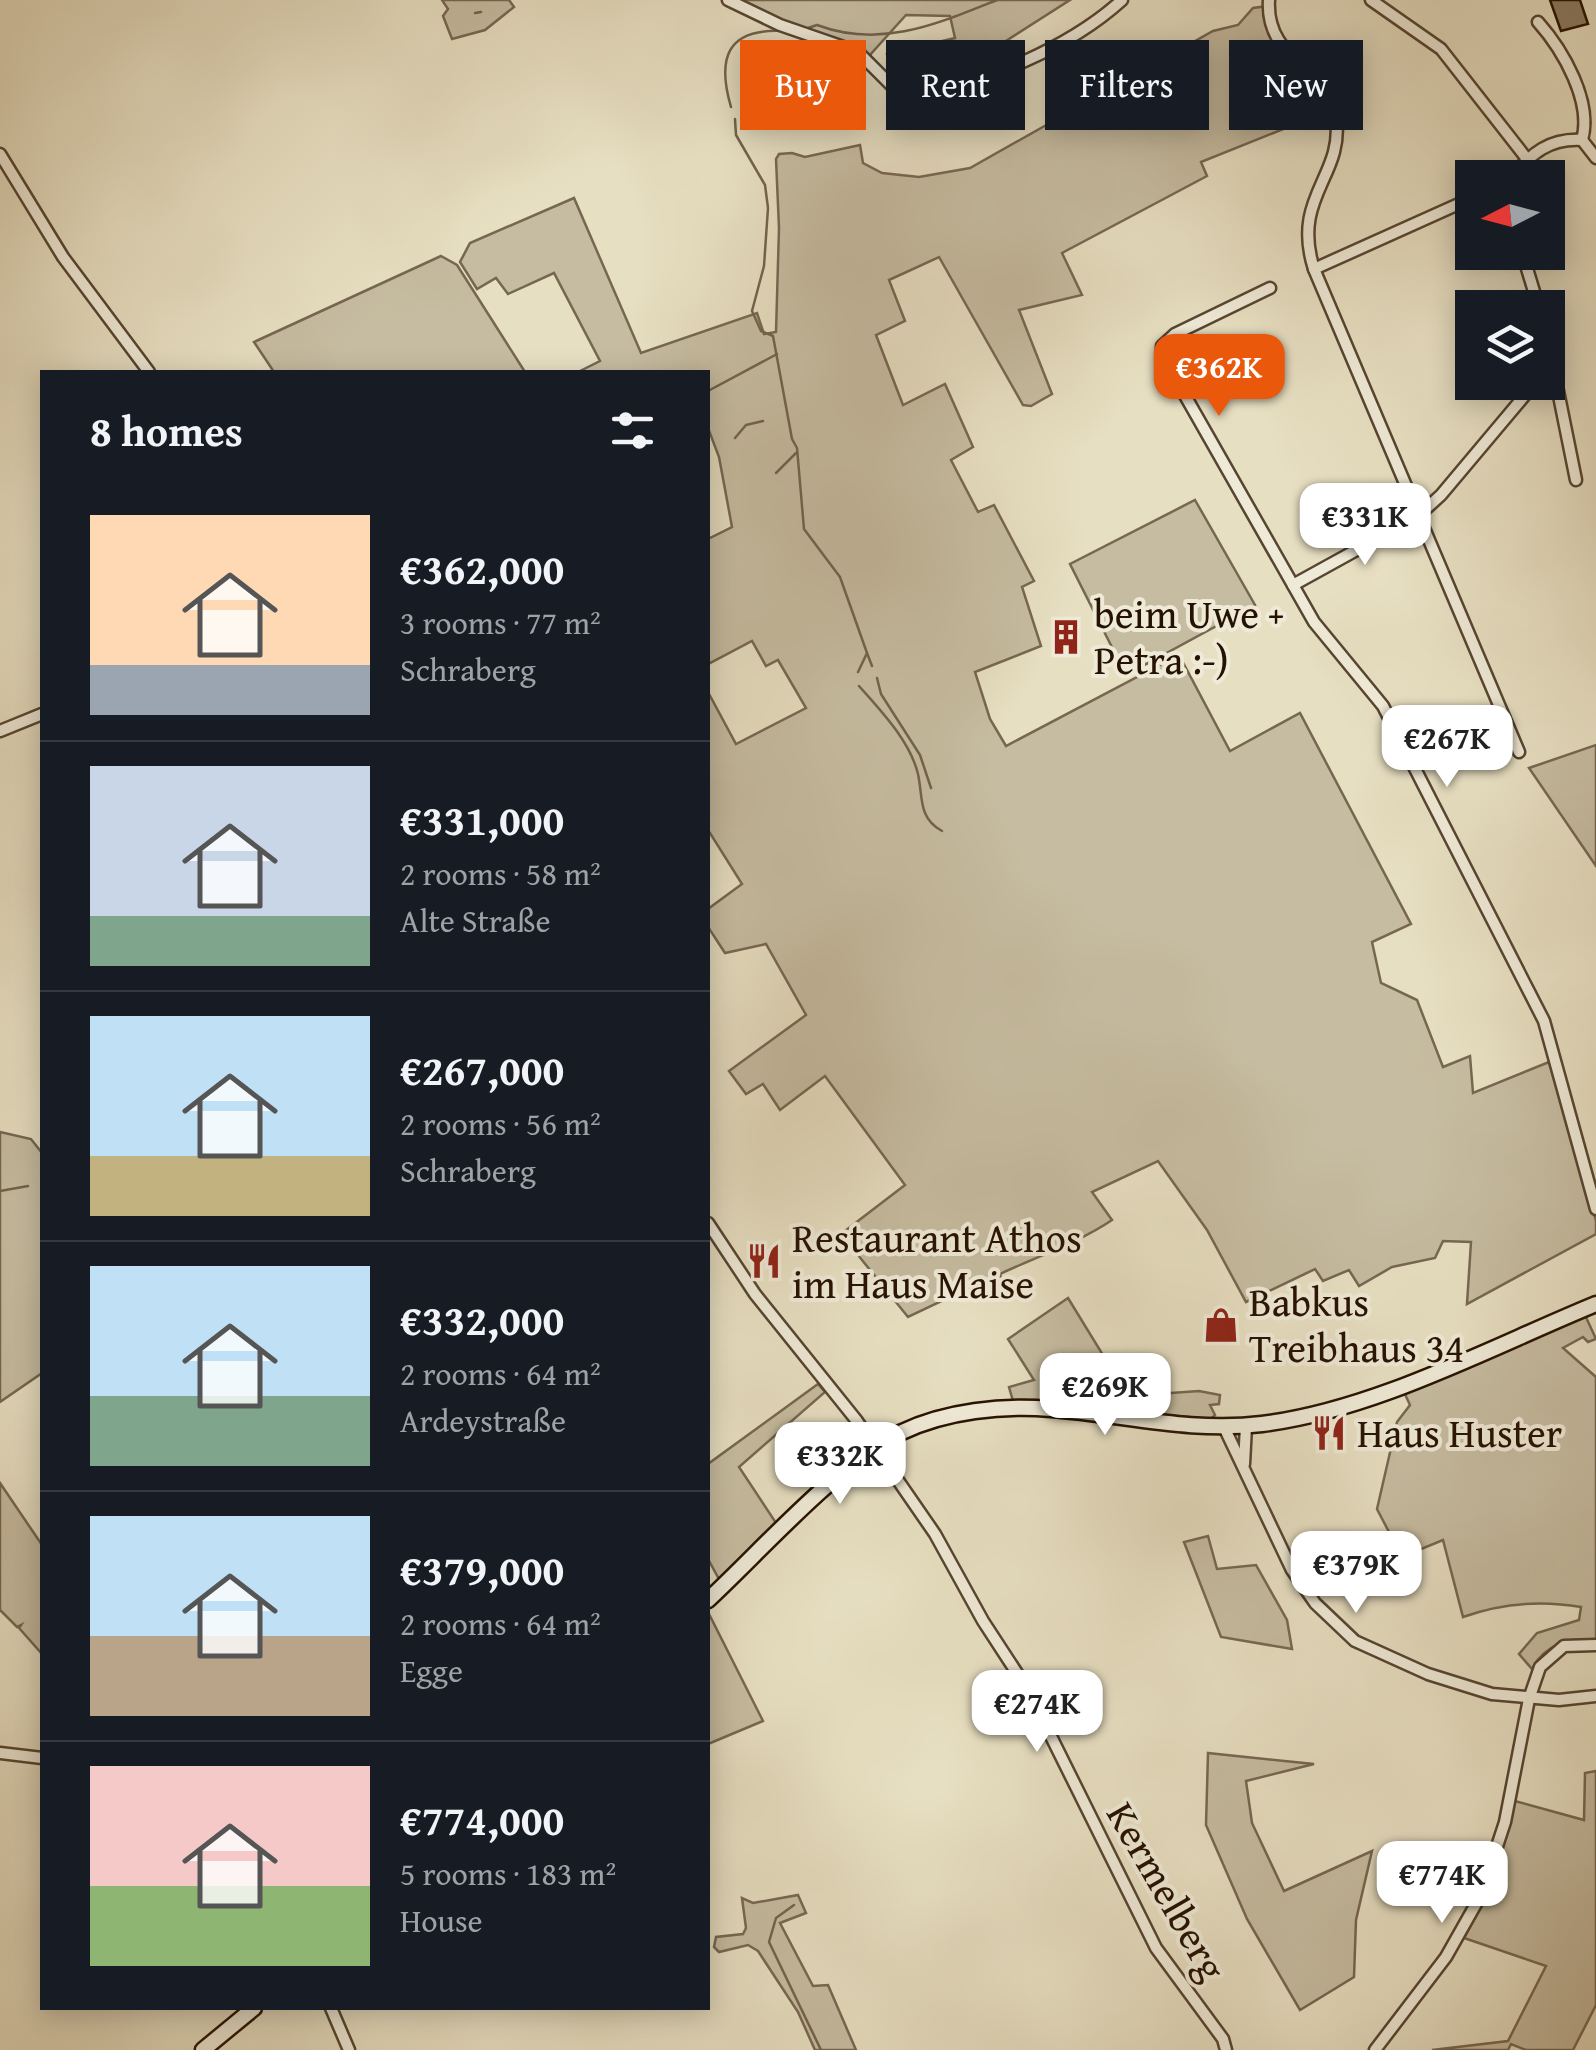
<!DOCTYPE html>
<meta charset="utf-8">
<style>
:root{--surface:#171b24;--page:#242831;--text:#f1f3f6;--muted:#9ea1a6;--line:#363941;--accent:#ea580c}
body{margin:0;font-family:"Gentium Book Plus",serif;background:var(--page);color:var(--text);height:100vh;display:flex;flex-direction:column;font-size:38px;white-space:nowrap}
*{box-sizing:border-box;margin:0}
p{font-size:32px;color:var(--muted)}
.icon{flex:none;width:55px;height:55px;fill:none;stroke:currentColor;stroke-width:2;stroke-linecap:round;stroke-linejoin:round}
.map{position:relative;flex:1;overflow:hidden}
.panel{position:absolute;left:40px;top:370px;width:670px;height:1640px;display:flex;flex-direction:column;background:var(--surface);border-radius:0px;box-shadow:0 5px 25px #0003}
.panel>*{flex:none}
.guide{position:absolute;left:740px;top:40px;width:705px;height:90px;display:flex;gap:20px}
.needle{width:65px;rotate:264deg}
.tools{position:absolute;left:1455px;top:160px;display:grid;gap:20px}
.tools a{display:grid;place-items:center;width:110px;height:110px;border-radius:0px;background:var(--surface);box-shadow:0 5px 25px #0003;font-size:50px}
.price{position:absolute;translate:-50% -85px;padding:0 22px;border-radius:20px;background:#fff;color:#222;font-size:32px;line-height:65px;filter:drop-shadow(0 2px 5px #0008)}
.price::after{content:'';position:absolute;left:50%;top:60px;width:30px;height:22px;margin-left:-15px;background:inherit;clip-path:polygon(0 0,100% 0,50% 100%)}
.price.selected{background:var(--accent);color:#fff}
ul{padding:0;list-style:none}
li{display:flex;align-items:center;gap:30px;height:250px;padding:0 50px}
li+li{border-top:2px solid var(--line)}
li span{display:grid;place-items:center;flex:none;width:280px;height:200px;border-radius:0px;color:#555}
li>.icon{margin-inline-start:auto}
span .icon{width:120px;height:120px;fill:#fffc;stroke-width:1}
li b{font-size:42px}
h2{display:flex;justify-content:space-between;align-items:center;height:120px;padding:0 50px;font-size:42px}
.pill{padding:0 35px;border-radius:0px;background:var(--surface);box-shadow:0 5px 25px #0003;font-size:35px;line-height:90px}
.pill.selected{background:var(--accent);color:#fff}
.map>svg:first-child{display:block}
.green{fill:#c6bca1;stroke:#766751;stroke-width:2.5}
.lines{fill:none;stroke-linecap:round;stroke-linejoin:round}
.stream{stroke:#72634d;stroke-width:2.5}
.building{fill:#8a7d65;stroke:#261201;stroke-width:2.5}
.minor-casing{stroke:#564531;stroke-width:15}
.secondary-casing{stroke:#261201;stroke-width:19}
.minor{stroke:#efead7;stroke-width:10}
.secondary{stroke:#efead7;stroke-width:14}
.labels{text-anchor:middle;stroke-width:8;stroke-linejoin:round;paint-order:stroke}
.poi-label{font-size:40px;fill:#261201;stroke:#efead7;text-anchor:start}
.street-label{font-size:40px;fill:#261201;stroke:#efead7}
</style>
<div class="map">
<svg width="1596" height="2050" viewBox="0 0 1596 2050">
<rect width="100%" height="100%" fill="#e7dfc2"/>
<filter id="stains"><feTurbulence type="fractalNoise" baseFrequency=".002" numOctaves="4"/><feColorMatrix values="0 0 0 0 .2 0 0 0 0 .09 0 0 0 0 .02 0 0 0 .5 -.17"/></filter>
<radialGradient id="worn" r=".72"><stop offset=".6" stop-color="#630" stop-opacity="0"/><stop offset="1" stop-color="#630" stop-opacity=".3"/></radialGradient>
<!-- green -->
<g class="green">
<path d="M442,0h67l5,7 -29,23 -33,9 -9,-23 5,-7z"/>
<path d="M734,0h336l-72,46 -104,24 -7,-16 68,-16 -5,-22 -44,-1 -37,41z"/>
<path d="M1268,6c3,17 4,33 13,48 14,21 37,34 47,57l-127,51 6,14 -145,77 20,42 -63,15 33,84 -21,12 -8,-1 -84,-148 -50,23 16,41 -29,14 27,70 42,-21 28,63 -22,13 27,52 16,-7 40,76 -12,6 19,59 -66,26 15,47 16,27 173,-91 51,96 70,-38 111,211 -39,18 9,41 36,17 26,67 27,-11 3,37 76,-31 47,159v13l-129,70 4,-62 -28,-1 -8,17 -43,9 -33,19 -10,-16 -26,11 -8,-12 -69,33 -39,-72 -49,-69 -66,31 20,28c-34,23 -74,36 -112,54l2,7 -22,11 -5,-7 -67,32 -67,-83 64,-49 -80,-109 -45,34 -17,-26 -17,10 -17,-23 77,-56 -40,-71 -41,9 -17,-26v-18l34,-25 -34,-54v-138l28,52 70,-36 -28,-48 -12,6 -14,-25 -42,22 -2,-3v-121l24,-12 -13,-70 -11,-29v-56h-130l22,-11 -46,-88 -46,21 -12,-16 -19,11 -17,-27 10,-19 104,-45 67,155 116,-40 7,21 12,-2 3,-104 -3,-69 3,-5 13,-1 13,4 55,-12 3,18 19,10 37,4 51,-9 243,-137 25,-6 15,-17z"/>
<path d="M441,256l16,9 68,107h-251l-20,-30z"/>
<path d="M1195,500l60,105 -129,70 -56,-111z"/>
<path d="M1596,745v121l-67,-98z"/>
<path d="M0,1132l31,7 11,14v220l-42,29z"/>
<path d="M1068,1298l60,98 71,-5 21,4 -1,9 -9,1 5,10 -4,4 -198,-18 -4,-14 25,-7 -26,-41z"/>
<path d="M1585,1315l11,24 -8,3 -5,-5 -20,11 33,29v264c-26,-5 -52,4 -64,28l-13,-15 18,-21 42,-13 2,-13c-41,-7 -79,-4 -118,10l-20,-77 -41,17 -25,-48 20,-87 13,-17 -7,-15z"/>
<path d="M818,1384l7,8 -86,75 39,59 -58,55 -12,-22v-95z"/>
<path d="M0,1483l42,62v109l-23,-26 2,-3 -4,2 -17,-17z"/>
<path d="M1208,1536l9,33 39,-4 31,55 5,29 -71,-12 -37,-95z"/>
<path d="M708,1612l55,109 -55,23z"/>
<path d="M1208,1753l106,11 -68,17 6,42 32,68 88,-40 -16,69 -2,57 -54,33 -53,-91 -41,-94z"/>
<path d="M1596,1771v234l-23,45h-47l-15,-6 -3,6h-76l76,-9 38,-75 -82,-28 22,-42 29,-95 69,19 1,-47z"/>
<path d="M798,1895l8,18 -26,10 33,63 15,-1 28,65h-41l-17,-38 -40,-61 -10,-6 -29,7 -5,-5 2,-10 27,-3 3,-6 -4,-30 11,5z"/>
</g>
<g class="lines">
<!-- stream -->
<g class="stream">
<path d="M475,13l6,-1"/>
<path d="M808,28l9,-3c64,24 120,-1 180,-25"/>
<path d="M731,107c-14,-48 -5,-79 52,-76"/>
<path d="M735,119l1,16 29,50 3,23 -4,58 -12,45 9,20 12,5 19,103 5,9 7,81 36,48 27,76 -9,19"/>
<path d="M708,391l69,-37"/>
<path d="M735,438l11,-13 17,-4"/>
<path d="M776,473l20,-20"/>
<path d="M867,653l5,13"/>
<path d="M877,678l4,16 39,61 11,33"/>
<path d="M859,686c22,25 51,55 59,88 5,23 0,44 24,57"/>
<path d="M0,1191l28,-5"/>
<path d="M794,1905l-18,13 -7,24 52,108"/>
</g>
</g>
<!-- building -->
<path class="building" d="M1550,0h30l8,24 -27,7z"/>
<g class="lines">
<defs>
<g id="minor">
<path d="M728,0l52,25 78,27 40,40 17,8c72,-21 151,-49 207,-100"/>
<path d="M1269,0c-4,61 60,68 67,119 8,57 -45,78 -22,150l205,483"/>
<path d="M1371,0l70,49 86,110"/>
<path d="M1538,22c25,28 55,80 44,118"/>
<path d="M1582,140l14,18"/>
<path d="M0,154l63,103 86,115"/>
<path d="M1511,178c20,-25 39,-40 71,-38"/>
<path d="M1522,252l17,56"/>
<path d="M1314,269l158,-71"/>
<path d="M1270,288l-95,46 -13,12v9l152,267 69,84 161,315 52,188"/>
<path d="M1548,325l7,19 -7,22"/>
<path d="M1548,376l9,10 19,94"/>
<path d="M1293,585l125,-69 23,-21 95,-113"/>
<path d="M0,731l42,-17"/>
<path d="M708,1223l47,71 102,127 78,113 48,87 45,69 128,258 67,91 3,11"/>
<path d="M1224,1427l68,143 23,33 40,38 73,33 64,20 67,6 37,-4"/>
<path d="M1244,1464l2,-38"/>
<path d="M0,1753l42,5"/>
<path d="M331,2008l18,42"/>
<path d="M1375,2050l71,-93 35,-62 24,-73 24,-123 11,-32 24,-21 32,-1"/>
</g>
<g id="secondary">
<path d="M708,1600c56,-52 127,-134 194,-168 44,-21 100,-27 149,-23 71,5 139,24 211,15 113,-14 229,-77 334,-120"/>
<path d="M203,2050l51,-42"/>
</g>
</defs>
<!-- minor casing -->
<use href="#minor" class="minor-casing"/>
<!-- secondary casing -->
<use href="#secondary" class="secondary-casing"/>
<!-- minor -->
<use href="#minor" class="minor"/>
<!-- secondary -->
<use href="#secondary" class="secondary"/>
</g>
<!-- icons -->
<defs>
<symbol id="building-bare" viewBox="-9 -9 18 18"><path d="M-4-6H4V6H1V3H-1V6H-4ZM-2.5-4.3h1.7v1.8h-1.7ZM.8-4.3h1.7v1.8H.8ZM-2.5-1h1.7V.8h-1.7ZM.8-1h1.7V.8H.8Z" fill="#8f2418" stroke="#efead7" stroke-width="2.5" paint-order="stroke"/></symbol>
<symbol id="restaurant-bare" viewBox="-9 -9 18 18"><path d="M-5-6h1v4h1v-4h1v4h1v-4h1v5L-1.5 .5V6h-2V.5L-5-1ZM5-6V6H3V1.5H1.5Q1.5-4 5-6Z" fill="#8f2418" stroke="#efead7" stroke-width="2.5" paint-order="stroke"/></symbol>
<symbol id="shop-bare" viewBox="-9 -9 18 18"><path d="M-5-2.5h2.3a2.7 3.5 0 0 1 5.4 0H5L5.5 6h-11ZM-1.5-2.5h3a1.5 2.3 0 0 0-3 0Z" fill="#8f2418" stroke="#efead7" stroke-width="2.5" paint-order="stroke"/></symbol>
</defs>
<g fill-rule="evenodd">
<use href="#building-bare" x="1041" y="612" width="50" height="50"/>
<use href="#restaurant-bare" x="739" y="1236" width="50" height="50"/>
<use href="#shop-bare" x="1196" y="1300" width="50" height="50"/>
<use href="#restaurant-bare" x="1304" y="1408" width="50" height="50"/>
</g>
<g class="labels">
<!-- poi labels -->
<g class="poi-label">
<text x="1094" y="628">beim Uwe +<tspan x="1094" dy="46">Petra :-)</tspan></text>
<text x="792" y="1252">Restaurant Athos<tspan x="792" dy="46">im Haus Maise</tspan></text>
<text x="1249" y="1316">Babkus<tspan x="1249" dy="46">Treibhaus 34</tspan></text>
<text x="1357" y="1447">Haus Huster</text>
</g>
<!-- street labels -->
<g class="street-label">
<text transform="translate(1167 1891) rotate(60)" y="14">Kermelberg</text>
</g>
</g>
<rect width="100%" height="100%" filter="url(#stains)"/>
<rect width="100%" height="100%" fill="url(#worn)"/>
</svg>
<div class="tools">
<a><svg class="needle" viewBox="-14 -14 28 28"><path d="M0-13l5 13h-10z" fill="#e53935"/><path d="M0 13l5-13h-10z" fill="#9ea1a6"/></svg></a>
<a><svg class="icon" aria-label="layers" viewBox="0 0 24 24"><path d="M12 4l9 5-9 5-9-5zM3 14l9 5 9-5"/></svg></a>
</div>
<b class="price selected" style="left:1219px;top:419px">€362K</b>
<b class="price" style="left:1365px;top:568px">€331K</b>
<b class="price" style="left:1447px;top:790px">€267K</b>
<b class="price" style="left:1105px;top:1438px">€269K</b>
<b class="price" style="left:840px;top:1507px">€332K</b>
<b class="price" style="left:1356px;top:1616px">€379K</b>
<b class="price" style="left:1037px;top:1755px">€274K</b>
<b class="price" style="left:1442px;top:1926px">€774K</b>
<div class="guide">
<a class="pill selected">Buy</a>
<a class="pill">Rent</a>
<a class="pill">Filters</a>
<a class="pill">New</a>
</div>
<section class="panel">
<h2>8 homes<svg class="icon" aria-label="filters" viewBox="0 0 24 24"><path d="M4 7h16M4 17h16"/><circle cx="9" cy="7" r="2"/><circle cx="15" cy="17" r="2"/></svg></h2>
<ul>
<li><span style="background:linear-gradient(#ffd9b3 75%,#9aa5b1 0)"><svg class="icon" aria-label="home" viewBox="0 0 24 24"><path d="M3 11l9-7 9 7M6 9v11h12V9"/></svg></span><div><b>€362,000</b><p>3 rooms · 77 m²</p><p>Schraberg</p></div></li>
<li><span style="background:linear-gradient(#c9d6e8 75%,#7fa58c 0)"><svg class="icon" aria-label="home" viewBox="0 0 24 24"><path d="M3 11l9-7 9 7M6 9v11h12V9"/></svg></span><div><b>€331,000</b><p>2 rooms · 58 m²</p><p>Alte Straße</p></div></li>
<li><span style="background:linear-gradient(#bfe0f5 70%,#c2b280 0)"><svg class="icon" aria-label="home" viewBox="0 0 24 24"><path d="M3 11l9-7 9 7M6 9v11h12V9"/></svg></span><div><b>€267,000</b><p>2 rooms · 56 m²</p><p>Schraberg</p></div></li>
<li><span style="background:linear-gradient(#bfe0f5 65%,#7fa58c 0)"><svg class="icon" aria-label="home" viewBox="0 0 24 24"><path d="M3 11l9-7 9 7M6 9v11h12V9"/></svg></span><div><b>€332,000</b><p>2 rooms · 64 m²</p><p>Ardeystraße</p></div></li>
<li><span style="background:linear-gradient(#bfe0f5 60%,#b9a48a 0)"><svg class="icon" aria-label="home" viewBox="0 0 24 24"><path d="M3 11l9-7 9 7M6 9v11h12V9"/></svg></span><div><b>€379,000</b><p>2 rooms · 64 m²</p><p>Egge</p></div></li>
<li><span style="background:linear-gradient(#f6c9c9 60%,#8fb573 0)"><svg class="icon" aria-label="home" viewBox="0 0 24 24"><path d="M3 11l9-7 9 7M6 9v11h12V9"/></svg></span><div><b>€774,000</b><p>5 rooms · 183 m²</p><p>House</p></div></li>
</ul>
</section>
</div>
